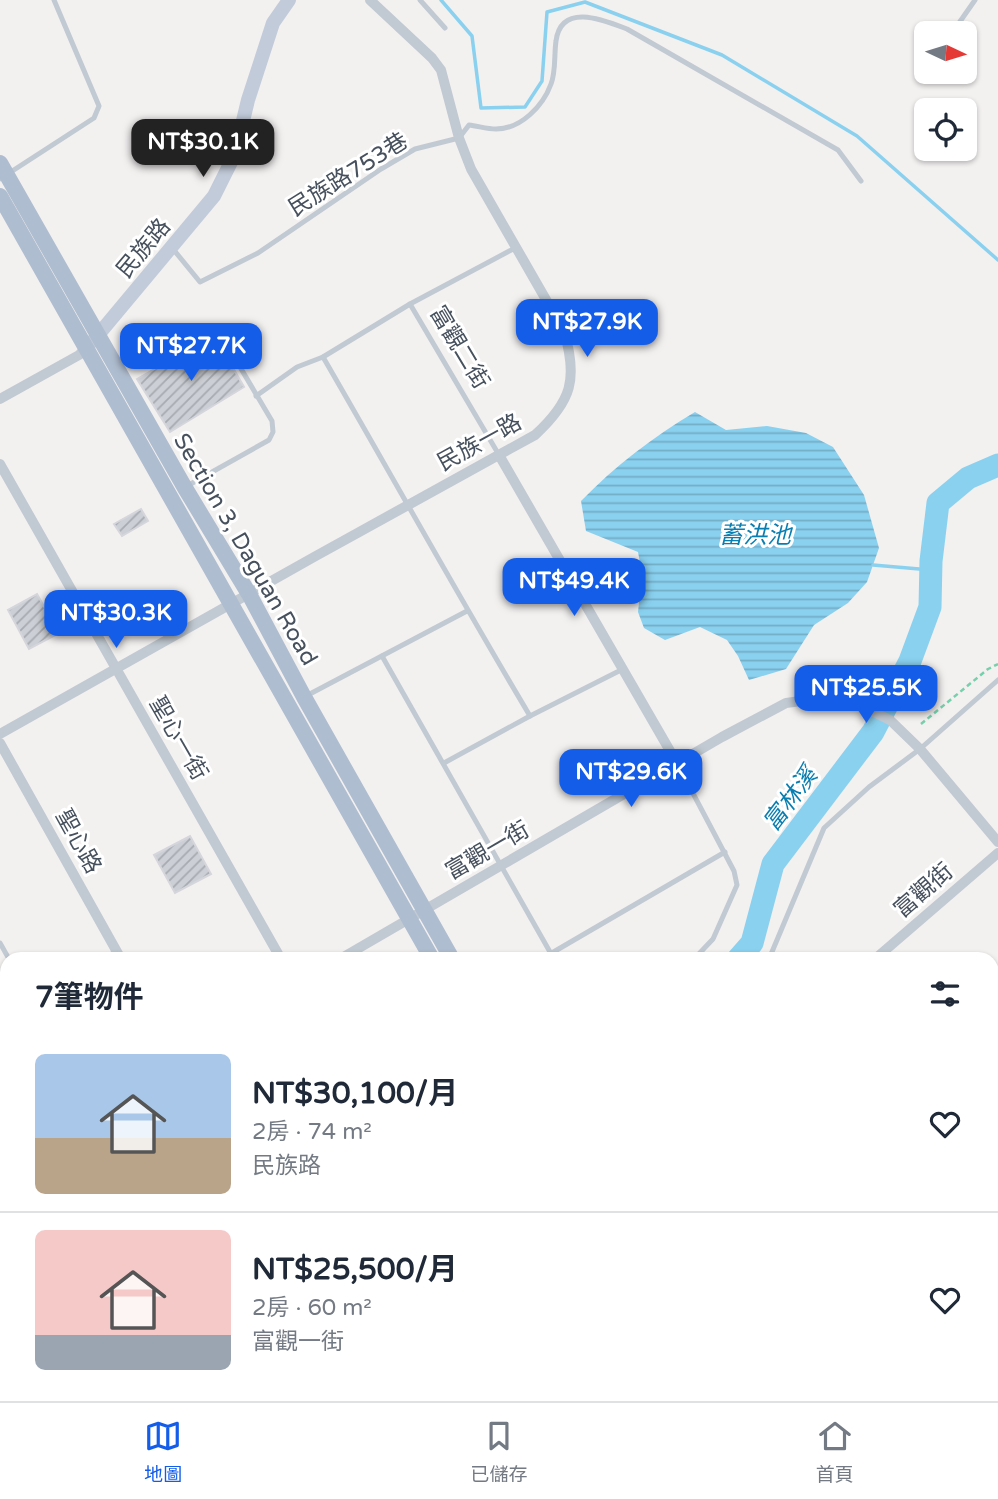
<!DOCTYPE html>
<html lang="zh-TW">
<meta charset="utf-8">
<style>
:root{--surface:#fff;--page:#f6f6f7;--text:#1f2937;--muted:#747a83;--line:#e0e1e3;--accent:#145de9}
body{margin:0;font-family:"Varela Round","Noto Sans TC",sans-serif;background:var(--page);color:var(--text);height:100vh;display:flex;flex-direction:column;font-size:26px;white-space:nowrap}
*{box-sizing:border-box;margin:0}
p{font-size:23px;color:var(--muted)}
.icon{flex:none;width:38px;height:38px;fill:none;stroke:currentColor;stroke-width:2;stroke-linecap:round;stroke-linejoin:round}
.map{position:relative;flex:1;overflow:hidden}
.panel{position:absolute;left:0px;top:952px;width:999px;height:450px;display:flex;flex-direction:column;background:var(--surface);border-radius:21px 21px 0 0;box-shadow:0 2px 5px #0004}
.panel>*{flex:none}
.needle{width:46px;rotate:94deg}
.controls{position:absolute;left:914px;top:21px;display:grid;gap:14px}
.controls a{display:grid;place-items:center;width:63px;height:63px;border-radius:10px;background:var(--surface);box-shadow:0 2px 5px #0004;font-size:35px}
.price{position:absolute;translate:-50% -60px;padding:0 16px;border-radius:14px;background:var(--accent);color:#fff;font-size:23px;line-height:46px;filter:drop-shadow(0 2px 4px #0008)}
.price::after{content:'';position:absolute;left:50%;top:42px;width:21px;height:16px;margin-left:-10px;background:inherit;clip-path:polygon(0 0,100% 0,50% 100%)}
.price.selected{background:#222;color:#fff}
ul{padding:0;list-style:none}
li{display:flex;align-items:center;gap:21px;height:175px;padding:0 35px}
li+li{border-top:2px solid var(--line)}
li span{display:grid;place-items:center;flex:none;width:196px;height:140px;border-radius:10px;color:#555}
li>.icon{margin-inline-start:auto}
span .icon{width:84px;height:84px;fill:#fffc;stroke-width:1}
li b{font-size:30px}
h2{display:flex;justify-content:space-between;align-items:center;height:84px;padding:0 35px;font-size:30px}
.menu{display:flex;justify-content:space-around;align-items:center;height:98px;border-top:2px solid var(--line);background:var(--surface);font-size:19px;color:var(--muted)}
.menu a{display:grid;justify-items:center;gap:4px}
.menu .selected{color:var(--accent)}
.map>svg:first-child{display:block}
.park{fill:url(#park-dots)}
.water{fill:url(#water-rules)}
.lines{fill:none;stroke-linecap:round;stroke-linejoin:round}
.stream{stroke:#8ad1ef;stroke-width:3.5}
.river{stroke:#8ad1ef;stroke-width:23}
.building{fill:url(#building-hatch);stroke:#d4d6dc;stroke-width:2}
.path{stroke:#75d0ab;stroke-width:2.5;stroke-dasharray:5 3.5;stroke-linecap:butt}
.lane{stroke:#c1c9d2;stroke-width:5}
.street{stroke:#c1c9d2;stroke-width:10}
.secondary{stroke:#c2cbd9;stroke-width:14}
.primary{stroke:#afbdd0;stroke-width:16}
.labels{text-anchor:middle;stroke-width:6;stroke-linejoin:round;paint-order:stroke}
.street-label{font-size:23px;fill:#47515e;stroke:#fff}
.water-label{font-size:24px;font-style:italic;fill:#087eb1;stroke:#fff}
</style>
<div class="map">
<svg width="998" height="1401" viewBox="0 0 998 1401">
<defs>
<pattern id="park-dots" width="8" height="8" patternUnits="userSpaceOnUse" patternTransform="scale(1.75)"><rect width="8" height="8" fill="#bef1d6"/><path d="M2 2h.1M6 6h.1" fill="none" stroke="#a5d0ba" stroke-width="1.8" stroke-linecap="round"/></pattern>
<pattern id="water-rules" width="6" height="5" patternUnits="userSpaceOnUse" patternTransform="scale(1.75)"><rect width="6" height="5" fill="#8ad1ef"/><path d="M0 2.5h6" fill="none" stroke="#73acc5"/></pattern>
<pattern id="building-hatch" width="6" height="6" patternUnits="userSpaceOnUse" patternTransform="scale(1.75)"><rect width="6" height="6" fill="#cccfd5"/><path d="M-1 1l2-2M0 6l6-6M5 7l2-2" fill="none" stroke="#a7aab0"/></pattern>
</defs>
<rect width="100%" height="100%" fill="#f3f0f0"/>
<!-- park -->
<g class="park">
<path d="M998,1150v56l-6,2v-53z"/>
<path d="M7,1157v238h163l-11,6h-143l-16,-9v-231z"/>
<path d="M231,1395h129l3,6h-129z"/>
</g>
<!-- water -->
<g class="water">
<path d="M695,412l31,18 41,-4 39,7 27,14 31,48 15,53 -12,34 -19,21 -34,22 -28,44 -37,11 -11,-24 -11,-16 -27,-13 -35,13 -21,-12 -6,-16 4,-38 -4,-22 -52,-21 -5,-30c34,-35 72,-64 114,-89z"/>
<path d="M7,1195v186l-7,-3v-178z"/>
<path d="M51,1395h77l-8,6h-24z"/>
</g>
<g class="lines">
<!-- stream -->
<g class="stream">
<path d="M441,0l31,36 9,72 44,-1 17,-26 5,-69 38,-10 137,53 135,81 141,124"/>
<path d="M873,565l58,5"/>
</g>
<!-- river -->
<g class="river">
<path d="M738,959l14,-16 21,-79 100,-132 37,-71 20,-54 1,-46 7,-58 30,-25 30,-13"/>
<path d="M289,1395v6"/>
</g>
</g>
<!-- building -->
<g class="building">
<path d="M214,335l30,52 -74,45 -33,-53z"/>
<path d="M141,509l7,12 -26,15 -8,-12z"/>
<path d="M37,594l22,39 -30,16 -21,-39z"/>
<path d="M190,836l21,38 -36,19 -21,-38z"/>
</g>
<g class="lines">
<!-- path -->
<g class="path">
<path d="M921,724l67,-55 10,-5"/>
<path d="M0,1164l7,-4"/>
<path d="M0,1189l7,-4"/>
<path d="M992,1212l6,-2"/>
<path d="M0,1388l7,4"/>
<path d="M13,1395l14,6"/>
<path d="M234,1395l3,6"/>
<path d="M325,1395v6"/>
<path d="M356,1395l3,6"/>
<path d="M141,1401l7,-6"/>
</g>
<!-- lane -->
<g class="lane">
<path d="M420,0l25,28"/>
<path d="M952,33l23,-33"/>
<path d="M921,76l5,-7"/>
<path d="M0,179l94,-61 5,-12 -45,-106"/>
<path d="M173,249l27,33 58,-29 123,-84 34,-20 44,-11 10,-13c9,1 18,4 27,4 25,0 47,-23 55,-45 5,-12 3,-30 5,-43 5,-39 48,-21 71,-12l211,121 23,31"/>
<path d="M410,304l89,151"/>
<path d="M323,357c69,119 136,240 207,359"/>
<path d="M256,396l41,-29 26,-10 87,-53 105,-56"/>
<path d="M187,486l82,-46 4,-8 -1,-11 -48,-81"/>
<path d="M382,656l172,303"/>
<path d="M306,696l161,-85"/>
<path d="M444,763l86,-47 91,-46"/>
<path d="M677,763l57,108 3,14 -24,54 -19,20"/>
<path d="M0,943l9,16"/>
<path d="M550,954l175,-102"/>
<path d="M103,959l14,-8"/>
<path d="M769,959l55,-131 45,-41 51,-38 78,-69"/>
<path d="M992,1017l6,-5"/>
<path d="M0,1018l7,-4"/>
<path d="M0,1125l7,12"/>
<path d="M992,1139l6,-5"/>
<path d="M221,1395l3,6"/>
<path d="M165,1401l10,-6"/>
</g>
<!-- street -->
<g class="street">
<path d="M0,399l79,-44 7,-7"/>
<path d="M499,455l178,308"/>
<path d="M0,464l281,495"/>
<path d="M0,734l314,-177 221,-122c37,-34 43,-56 29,-104l-93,-162 -12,-31 -18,-68 -9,-12 -62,-58"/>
<path d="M0,743l121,216"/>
<path d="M340,959l382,-222 64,-34 38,-5 31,5 35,17 30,29 78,93"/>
<path d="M875,959l123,-106"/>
<path d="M0,1147l7,-4"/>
<path d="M992,1378l6,-3"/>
<path d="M372,1395l4,6"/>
<path d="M430,1401l10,-6"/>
<path d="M952,1401l11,-6"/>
</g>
<!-- secondary -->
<g class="secondary">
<path d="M93,341l121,-145 21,-42 13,-54 25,-77 16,-23"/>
<path d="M992,1231l6,-2"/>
</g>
<!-- primary -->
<g class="primary">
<path d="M0,163l185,325 64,106 55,103 148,262"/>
<path d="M0,196l432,763"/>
<path d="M679,1395l4,6"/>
<path d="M702,1395l4,6"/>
</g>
</g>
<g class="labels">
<!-- street labels -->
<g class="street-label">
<text transform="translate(348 174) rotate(-32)" y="8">民族路753巷</text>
<text transform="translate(143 248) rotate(-50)" y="8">民族路</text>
<text transform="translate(460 347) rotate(59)" y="8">富觀二街</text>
<text transform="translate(479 442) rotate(-29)" y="8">民族一路</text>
<text transform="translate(246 549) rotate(60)" y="8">Section 3, Daguan Road</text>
<text transform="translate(179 738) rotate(60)" y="8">聖心一街</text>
<text transform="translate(79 841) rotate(61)" y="8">聖心路</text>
<text transform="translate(487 850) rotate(-30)" y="8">富觀一街</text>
<text transform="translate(923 890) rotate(-41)" y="8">富觀街</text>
</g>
<!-- water labels -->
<g class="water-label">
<text x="755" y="543">蓄洪池</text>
<text transform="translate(790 799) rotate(-53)" y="8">富林溪</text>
</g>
</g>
</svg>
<div class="controls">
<a><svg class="needle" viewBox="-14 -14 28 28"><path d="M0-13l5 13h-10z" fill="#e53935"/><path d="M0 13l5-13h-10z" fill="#747a83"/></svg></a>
<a><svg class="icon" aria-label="locate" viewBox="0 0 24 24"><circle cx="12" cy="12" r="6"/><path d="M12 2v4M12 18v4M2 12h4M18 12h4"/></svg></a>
</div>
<b class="price selected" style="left:203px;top:179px">NT$30.1K</b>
<b class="price" style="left:587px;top:359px">NT$27.9K</b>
<b class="price" style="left:191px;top:383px">NT$27.7K</b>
<b class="price" style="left:574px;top:618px">NT$49.4K</b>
<b class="price" style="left:116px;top:650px">NT$30.3K</b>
<b class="price" style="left:866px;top:725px">NT$25.5K</b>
<b class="price" style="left:631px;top:809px">NT$29.6K</b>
<section class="panel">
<h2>7筆物件<svg class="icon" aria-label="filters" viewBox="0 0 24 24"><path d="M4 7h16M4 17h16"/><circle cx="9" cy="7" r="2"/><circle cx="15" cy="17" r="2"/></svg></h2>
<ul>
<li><span style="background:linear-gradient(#a9c7e8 60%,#b9a48a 0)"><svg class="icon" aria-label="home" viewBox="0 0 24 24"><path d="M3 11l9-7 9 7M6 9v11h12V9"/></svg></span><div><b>NT$30,100/月</b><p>2房 · 74 m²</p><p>民族路</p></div><svg class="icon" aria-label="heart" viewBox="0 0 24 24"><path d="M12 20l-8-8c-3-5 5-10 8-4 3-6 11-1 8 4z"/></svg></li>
<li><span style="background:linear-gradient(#f6c9c9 75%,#9aa5b1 0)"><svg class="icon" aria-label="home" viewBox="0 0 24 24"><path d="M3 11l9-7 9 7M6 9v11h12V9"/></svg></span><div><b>NT$25,500/月</b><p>2房 · 60 m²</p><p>富觀一街</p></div><svg class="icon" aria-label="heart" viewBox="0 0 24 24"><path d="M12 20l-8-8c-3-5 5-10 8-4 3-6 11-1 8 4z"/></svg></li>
</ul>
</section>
</div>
<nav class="menu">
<a class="selected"><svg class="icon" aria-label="map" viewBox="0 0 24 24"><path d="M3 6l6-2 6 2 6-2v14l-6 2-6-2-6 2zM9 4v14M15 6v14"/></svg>地圖</a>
<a><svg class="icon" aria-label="saved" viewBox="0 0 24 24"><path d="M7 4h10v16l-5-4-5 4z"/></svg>已儲存</a>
<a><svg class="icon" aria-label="home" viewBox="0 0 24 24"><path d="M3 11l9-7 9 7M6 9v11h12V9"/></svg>首頁</a>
</nav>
